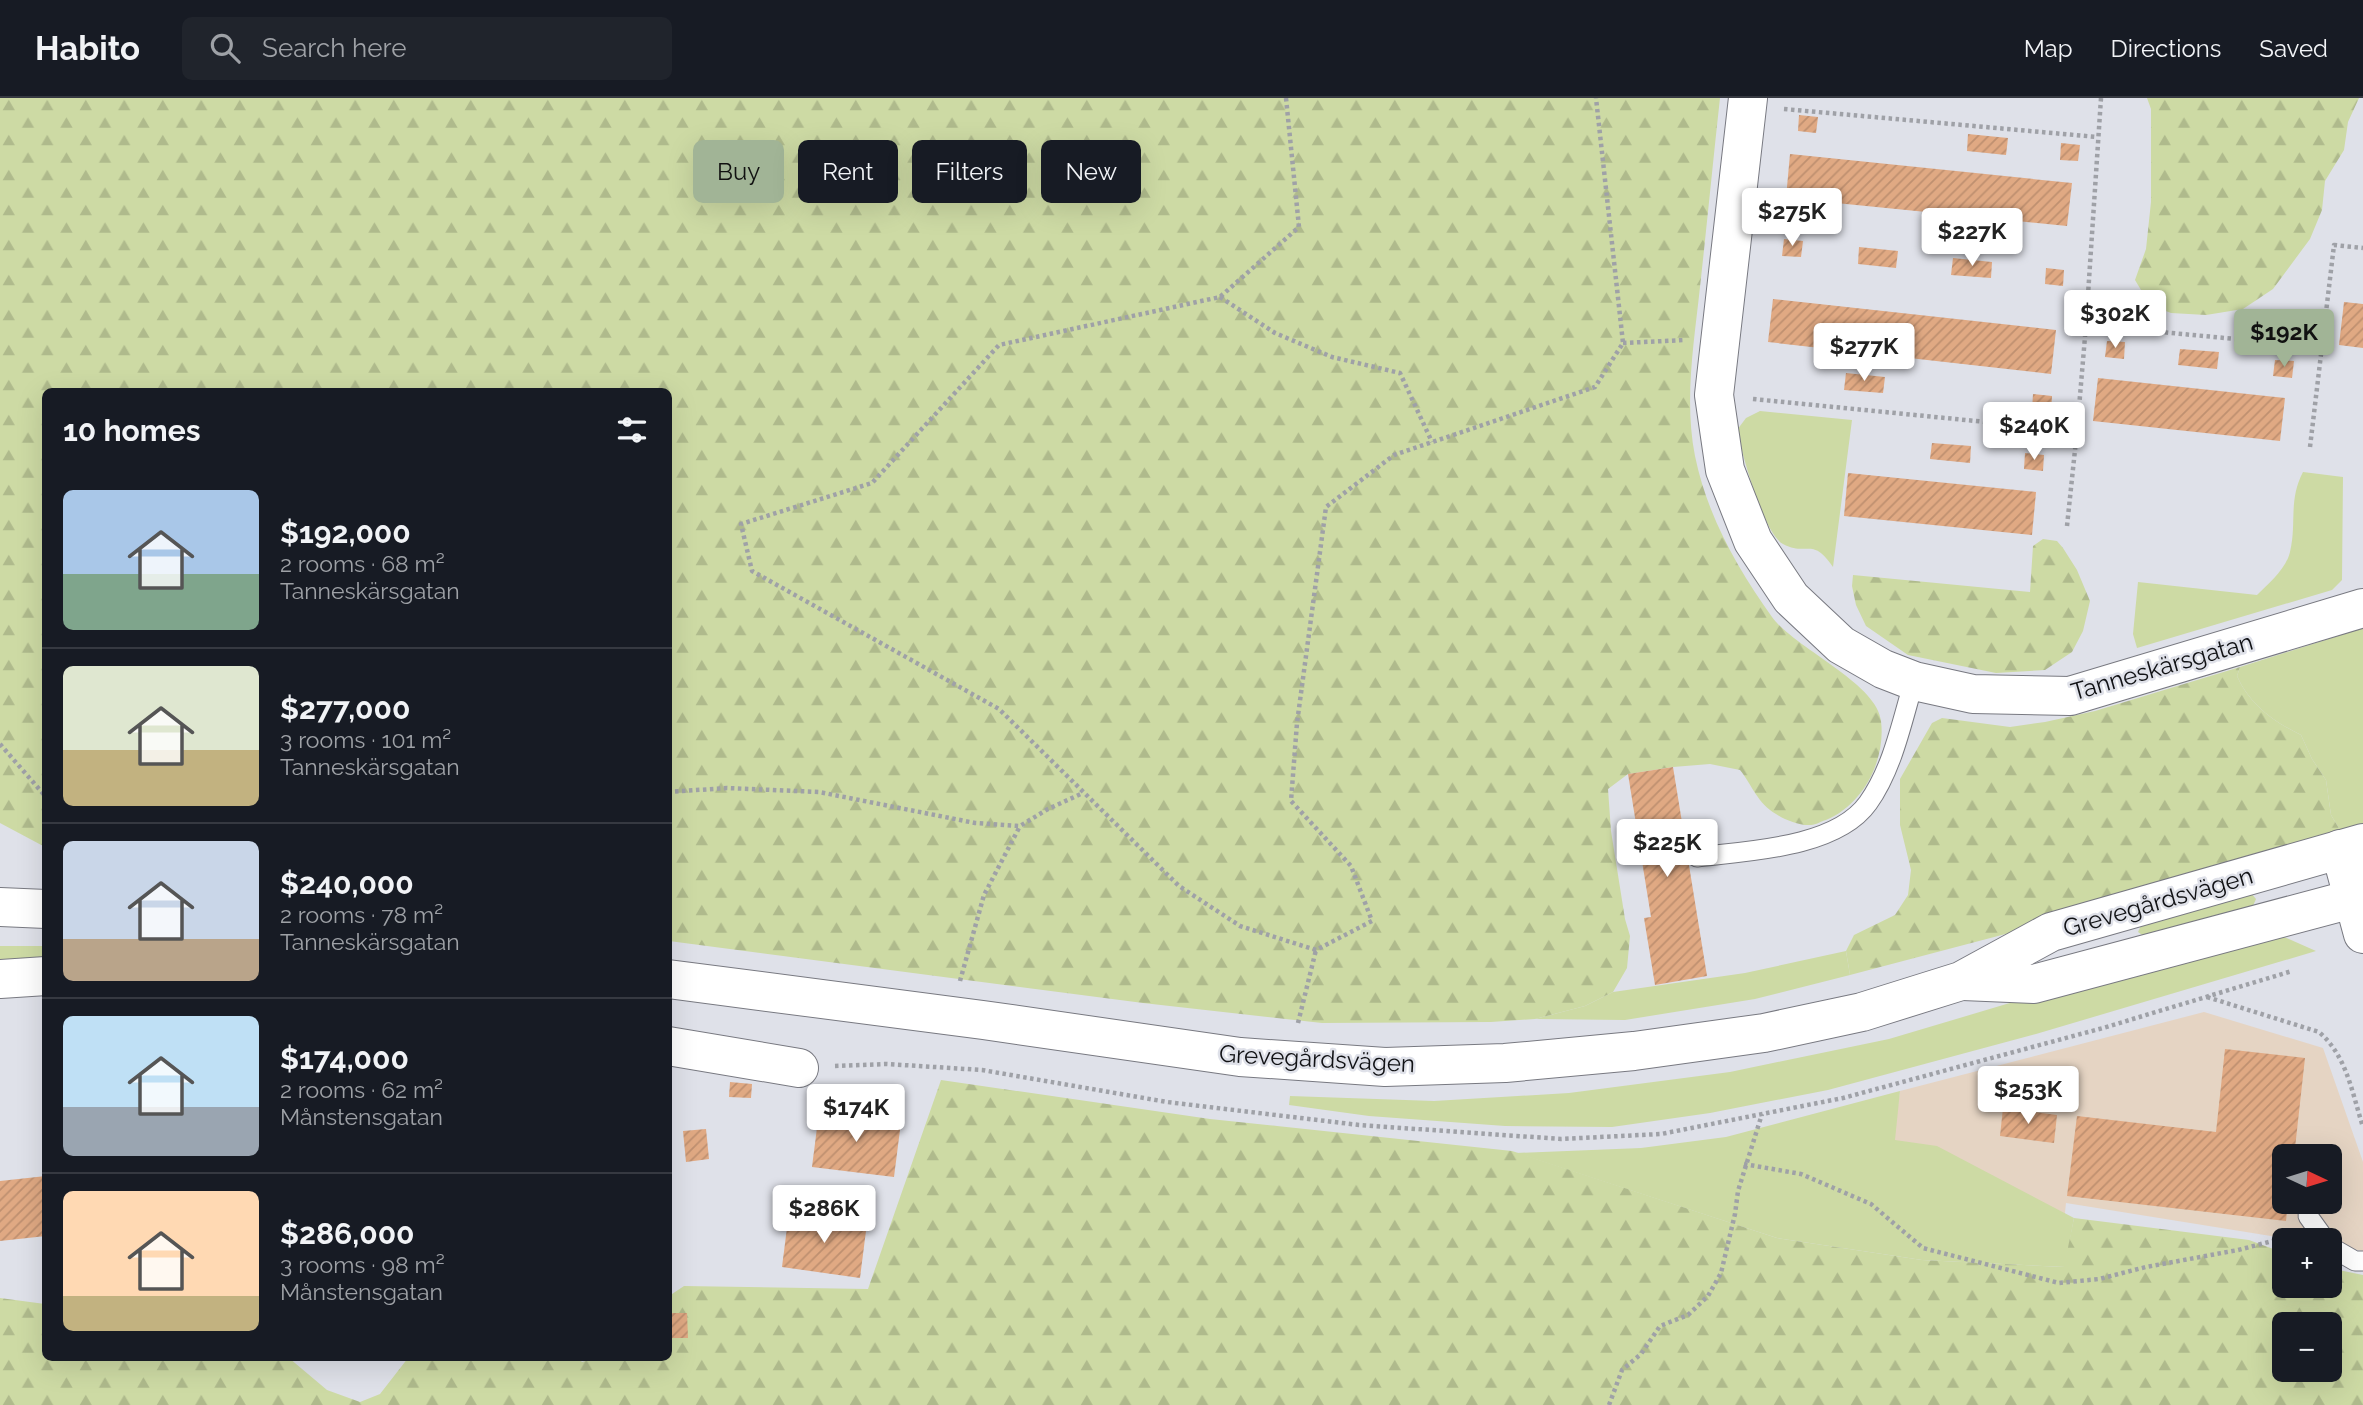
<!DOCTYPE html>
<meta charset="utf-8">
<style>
:root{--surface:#171b24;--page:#20242c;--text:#f1f3f6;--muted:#9ea1a6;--line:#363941;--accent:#a1b496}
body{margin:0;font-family:Raleway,sans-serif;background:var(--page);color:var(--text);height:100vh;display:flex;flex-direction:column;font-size:26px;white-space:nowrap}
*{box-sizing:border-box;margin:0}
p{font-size:23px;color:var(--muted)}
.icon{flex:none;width:38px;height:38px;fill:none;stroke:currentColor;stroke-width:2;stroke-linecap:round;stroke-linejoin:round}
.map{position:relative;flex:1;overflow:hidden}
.details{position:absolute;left:42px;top:290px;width:630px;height:973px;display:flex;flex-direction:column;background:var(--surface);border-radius:10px;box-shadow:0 7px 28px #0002}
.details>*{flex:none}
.banner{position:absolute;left:693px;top:42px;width:665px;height:63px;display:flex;gap:14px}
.needle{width:46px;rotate:94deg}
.tools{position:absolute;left:2272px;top:1046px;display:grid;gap:14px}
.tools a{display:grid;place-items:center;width:70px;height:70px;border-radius:10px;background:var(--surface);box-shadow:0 7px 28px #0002;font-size:35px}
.price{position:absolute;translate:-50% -60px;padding:0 16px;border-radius:7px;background:#fff;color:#222;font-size:23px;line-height:46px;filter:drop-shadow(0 2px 4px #0008)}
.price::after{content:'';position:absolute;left:50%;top:42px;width:21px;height:16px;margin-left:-10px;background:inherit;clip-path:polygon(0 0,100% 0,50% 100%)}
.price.active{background:var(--accent);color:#111}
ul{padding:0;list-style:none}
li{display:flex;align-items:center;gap:21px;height:175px;padding:0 21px}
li+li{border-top:2px solid var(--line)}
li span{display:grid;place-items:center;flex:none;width:196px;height:140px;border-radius:10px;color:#555}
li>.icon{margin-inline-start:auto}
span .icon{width:84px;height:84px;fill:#fffc;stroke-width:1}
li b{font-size:30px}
h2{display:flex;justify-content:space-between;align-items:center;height:84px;padding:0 21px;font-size:30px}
.tag{padding:0 24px;border-radius:10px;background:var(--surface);box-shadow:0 7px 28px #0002;font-size:24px;line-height:63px}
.tag.active{background:var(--accent);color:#111}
header{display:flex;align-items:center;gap:42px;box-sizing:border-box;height:98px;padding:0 35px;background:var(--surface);border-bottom:2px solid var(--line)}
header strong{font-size:33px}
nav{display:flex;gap:38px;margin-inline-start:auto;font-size:24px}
.search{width:490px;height:63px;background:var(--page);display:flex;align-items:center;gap:18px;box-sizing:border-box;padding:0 24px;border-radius:10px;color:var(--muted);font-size:26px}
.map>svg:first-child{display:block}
.education{fill:#e5d4c3;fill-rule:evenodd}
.grass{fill:#cddaa4}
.forest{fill:url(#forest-firs);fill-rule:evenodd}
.building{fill:url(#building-hatch)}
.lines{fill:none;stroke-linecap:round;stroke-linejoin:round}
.service-casing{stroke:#787981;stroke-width:21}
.minor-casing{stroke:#787981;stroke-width:40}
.tertiary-casing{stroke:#787981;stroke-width:40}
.path{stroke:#9fa1a7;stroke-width:4.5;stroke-dasharray:3.5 3.5;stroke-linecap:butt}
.service{stroke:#fff;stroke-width:19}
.minor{stroke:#fff;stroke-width:38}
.tertiary{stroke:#fff;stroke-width:38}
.labels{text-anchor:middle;stroke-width:5;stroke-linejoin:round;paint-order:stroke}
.street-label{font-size:24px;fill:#111215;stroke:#dfe1e9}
</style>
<header>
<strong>Habito</strong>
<div class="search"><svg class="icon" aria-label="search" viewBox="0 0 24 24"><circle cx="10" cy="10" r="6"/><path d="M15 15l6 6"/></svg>Search here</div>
<nav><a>Map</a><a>Directions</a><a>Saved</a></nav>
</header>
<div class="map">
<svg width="2363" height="1307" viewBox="0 0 2363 1307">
<defs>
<pattern id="forest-firs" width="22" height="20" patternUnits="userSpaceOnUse" patternTransform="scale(1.75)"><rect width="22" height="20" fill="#cddaa4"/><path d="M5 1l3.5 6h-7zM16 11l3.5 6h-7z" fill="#afba8c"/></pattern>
<pattern id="building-hatch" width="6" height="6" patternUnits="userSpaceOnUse" patternTransform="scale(1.75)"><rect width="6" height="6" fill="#e0a983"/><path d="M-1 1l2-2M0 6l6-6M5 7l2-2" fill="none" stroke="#bf9070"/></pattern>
</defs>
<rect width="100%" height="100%" fill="#dfe1e9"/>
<!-- education -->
<path class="education" d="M2204,914l119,36 40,114v89l-34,-6v-4h-27l-236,-38 -6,56 -176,-52 16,-116zM2284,1059h45v45h-45z"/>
<!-- grass -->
<g class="grass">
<path d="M1760,313l92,9 -19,147c-21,-31 -25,-10 -50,-23 -20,-11 -41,-91 -46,-114l9,-12z"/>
<path d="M2303,374l40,5 -1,103 -10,10 -195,58 -4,-14 5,-52 119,13c12,-12 29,-26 33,-43 7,-29 -2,-51 13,-80z"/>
<path d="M2363,530v196l-23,6 -9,-15 -5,-35 -14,-21 -11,-24c-27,-13 -52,-31 -64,-59l3,-9z"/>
<path d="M2246,789l10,12 -7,16 -97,27 -14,-10 8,-17z"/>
<path d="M2242,836l40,2 34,15 -280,83 -208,56 -118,23 -98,14 -107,-1 -136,-10 -80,-11 1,-9 144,5 135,-8 161,-21 159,-33z"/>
<path d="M0,848h45v13l-45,5z"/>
<path d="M1846,853l4,24 -95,24 -130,21 -90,-1 50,-13 28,-14 132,-19z"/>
<path d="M1900,993l-5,49 42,6 137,72 -9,49 -143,-7 -145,-22 -261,-85 125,-5 85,-11z"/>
</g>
<!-- forest -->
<g class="forest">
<path d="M0,0h1720c-7,63 -13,126 -20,189 -6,56 -16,113 -5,169 12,59 42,112 77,161 22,31 105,66 109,104 5,39 -18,84 -55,99 -5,1 -10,5 -15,5 -11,1 -26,-5 -35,-11 -18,-10 -24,-29 -36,-44l-30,-6 -37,3 -45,7 -20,15 3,42 14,88 5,17 -3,32 -14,24 -28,14 -50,13 -44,3 -169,1 -179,-20 -474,-62 -1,-549h-622l-1,455 -45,-24z"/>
<path d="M2147,0h212l-11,24 -4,28 -19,31 -3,29 -12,29 -37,50 -30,20 -37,6 -35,-2 -21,-8 -15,-25 11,-31 5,-47v-93z"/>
<path d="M2043,441l14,2 6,7 14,22 13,31 -7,30 -11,21 -27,18 -49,3 -88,-18 -42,-29 -10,-21 -4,-19 1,-11 177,17 3,-46z"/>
<path d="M2240,569l-3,9c12,28 37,46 64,59l11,24 14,21 5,35 9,15 -293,93 -197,52 -4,-24 8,-16 41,-20 13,-20 3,-25 -11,-45v-46l32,-56 10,-5 68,9 35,-5 50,-11z"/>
<path d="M941,982l269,39 302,32 265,87 145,22 142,7 10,-49 175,22 35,13v33h45v-18l34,7v130h-2363v-107l45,6 1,54h243l38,32 33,12 20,-8 28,-36h170l4,4 14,-4h72l1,-62 15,-10 184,3zM2284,1227h45v45h-45z"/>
</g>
<!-- building -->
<g class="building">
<path d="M1799,17l19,2 -2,16 -18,-2z"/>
<path d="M1968,36l40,4 -2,17 -39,-4z"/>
<path d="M2061,45l19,2 -2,16 -18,-1z"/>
<path d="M1790,56l282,29 -5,43 -281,-28z"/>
<path d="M1784,141l19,2 -2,16 -19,-1z"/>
<path d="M1859,149l39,4 -2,17 -38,-4z"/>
<path d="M1953,160l39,4 -1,16 -40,-3z"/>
<path d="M2046,170l18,2 -1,16 -18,-2z"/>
<path d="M1773,201l283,31 -5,44 -283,-32z"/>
<path d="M2344,204l19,2v44l-24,-3z"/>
<path d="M2107,243l18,1 -1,17 -19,-2z"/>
<path d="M2180,251l39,3 -2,17 -39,-4z"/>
<path d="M2275,262l19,1 -2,17 -19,-2z"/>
<path d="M1846,275l39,4 -2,16 -39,-3z"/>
<path d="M2098,280l187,20 -5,43 -187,-20z"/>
<path d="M2033,296l19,2 -1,16 -19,-1z"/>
<path d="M1932,345l39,3 -1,17 -40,-4z"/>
<path d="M2025,355l19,2 -1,16 -19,-2z"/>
<path d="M1848,375l188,19 -4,43 -188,-19z"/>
<path d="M1673,669l34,209 -52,9 -11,-67 7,-1 -23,-143z"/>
<path d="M2225,951l80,9 -11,99h-10v45h4l-2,19 -219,-25 10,-80 139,16z"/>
<path d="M730,984l22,2 -1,14 -22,-1z"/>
<path d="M2003,1010l54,7 -3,28 -54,-7z"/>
<path d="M819,1014l82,10 -7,55 -82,-10z"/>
<path d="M706,1031l3,30 -23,3 -3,-31z"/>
<path d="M46,1078v60l-46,5v-60z"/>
<path d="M789,1114l78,11 -7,55 -78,-11z"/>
<path d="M669,1215h18l1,25h-19z"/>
</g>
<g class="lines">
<defs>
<g id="service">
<path d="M1697,759c50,-6 139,-9 171,-54 25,-35 34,-82 46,-122"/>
<path d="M2308,1118l18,25"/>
<path d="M2329,1148l26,15h8"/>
</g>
<g id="minor">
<path d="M1748,0l-34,297 11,75 28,71 38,57 50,47 42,24 31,12 59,13 97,2 293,-88"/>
<path d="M2340,751l23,85"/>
<path d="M0,881l46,-3"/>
<path d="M668,948l131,22"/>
</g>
<g id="tertiary">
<path d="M0,809l46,2"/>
<path d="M668,881l315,41 257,37 145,10 120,-4 129,-12 130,-18 98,-21 99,-31 90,-49 312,-89"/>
<path d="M1963,883l71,3 329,-88"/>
</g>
</defs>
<!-- service casing -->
<use href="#service" class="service-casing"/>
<!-- minor casing -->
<use href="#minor" class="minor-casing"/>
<!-- tertiary casing -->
<use href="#tertiary" class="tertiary-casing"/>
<!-- path -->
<g class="path">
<path d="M1286,0l13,129 -79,70 -221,48 -127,138 -131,41 11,47 247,138 180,177 61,40 76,24 56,-29 -21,-55 -60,-65 6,-78 29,-216 68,-52 201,-68 28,-44 -27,-245"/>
<path d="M1784,11l313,28"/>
<path d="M1220,199l55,36 57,24 68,16 32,69"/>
<path d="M2086,227l15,-227"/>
<path d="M1623,245l62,-3"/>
<path d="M1753,301l324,32 9,-106 235,22"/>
<path d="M2310,349l24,-202 29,3"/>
<path d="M2067,428l10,-95"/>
<path d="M0,646l46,53"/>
<path d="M668,694l59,-4 92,4 156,31 45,3 28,-17 35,-16"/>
<path d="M960,883l24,-86 36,-69"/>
<path d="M2207,899l112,35c28,24 33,61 44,95"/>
<path d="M1298,925l18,-73"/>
<path d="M835,968l52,-2 95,6 185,32 192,23 202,14 100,-5 182,-36 260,-70 189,-57"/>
<path d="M1744,1066l57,10 70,30 52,44 136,35 40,-4 47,-12 92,-17 50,-13"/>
<path d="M1609,1307l13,-35 19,-16 19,-28 28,-11 20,-19 13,-23 14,-59 3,-23 24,-77"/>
</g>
<!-- service -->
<use href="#service" class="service"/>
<!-- minor -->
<use href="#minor" class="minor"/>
<!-- tertiary -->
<use href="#tertiary" class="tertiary"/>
</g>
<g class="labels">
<!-- street labels -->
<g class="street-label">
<text transform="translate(2162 569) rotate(-16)" y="8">Tanneskärsgatan</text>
<text transform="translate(2158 804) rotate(-16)" y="8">Grevegårdsvägen</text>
<text transform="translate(1317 961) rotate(3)" y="8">Grevegårdsvägen</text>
</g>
</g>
</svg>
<div class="tools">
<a><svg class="needle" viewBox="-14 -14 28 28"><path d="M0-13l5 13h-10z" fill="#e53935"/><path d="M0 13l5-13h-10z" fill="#9ea1a6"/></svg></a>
<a>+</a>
<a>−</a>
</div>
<b class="price" style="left:1792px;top:150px">$275K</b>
<b class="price" style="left:1972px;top:170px">$227K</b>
<b class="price" style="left:2115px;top:252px">$302K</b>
<b class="price active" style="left:2284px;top:271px">$192K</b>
<b class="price" style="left:1864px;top:285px">$277K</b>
<b class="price" style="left:2034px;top:364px">$240K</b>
<b class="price" style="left:1667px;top:781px">$225K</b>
<b class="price" style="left:2028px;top:1028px">$253K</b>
<b class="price" style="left:856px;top:1046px">$174K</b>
<b class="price" style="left:824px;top:1147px">$286K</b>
<div class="banner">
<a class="tag active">Buy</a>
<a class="tag">Rent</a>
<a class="tag">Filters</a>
<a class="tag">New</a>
</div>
<section class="details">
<h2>10 homes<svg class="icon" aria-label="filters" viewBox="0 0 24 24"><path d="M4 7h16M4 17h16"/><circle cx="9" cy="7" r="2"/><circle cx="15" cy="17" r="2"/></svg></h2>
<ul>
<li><span style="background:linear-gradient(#a9c7e8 60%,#7fa58c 0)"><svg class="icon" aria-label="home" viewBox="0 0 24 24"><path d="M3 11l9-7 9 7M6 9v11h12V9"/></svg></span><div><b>$192,000</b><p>2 rooms · 68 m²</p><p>Tanneskärsgatan</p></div></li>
<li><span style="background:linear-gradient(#dfe7d0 60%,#c2b280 0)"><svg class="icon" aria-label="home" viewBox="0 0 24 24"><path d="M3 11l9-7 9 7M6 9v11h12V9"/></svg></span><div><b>$277,000</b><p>3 rooms · 101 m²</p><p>Tanneskärsgatan</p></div></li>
<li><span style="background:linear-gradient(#c9d6e8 70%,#b9a48a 0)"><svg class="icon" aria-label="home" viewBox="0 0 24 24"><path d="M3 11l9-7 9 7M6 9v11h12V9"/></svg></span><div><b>$240,000</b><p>2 rooms · 78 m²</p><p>Tanneskärsgatan</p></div></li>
<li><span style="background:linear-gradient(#bfe0f5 65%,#9aa5b1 0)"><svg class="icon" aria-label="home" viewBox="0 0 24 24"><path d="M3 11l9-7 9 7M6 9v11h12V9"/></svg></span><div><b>$174,000</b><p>2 rooms · 62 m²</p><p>Månstensgatan</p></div></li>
<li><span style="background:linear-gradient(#ffd9b3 75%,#c2b280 0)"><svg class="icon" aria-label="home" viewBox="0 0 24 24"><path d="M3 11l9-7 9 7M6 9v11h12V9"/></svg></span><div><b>$286,000</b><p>3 rooms · 98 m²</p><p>Månstensgatan</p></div></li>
</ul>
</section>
</div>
